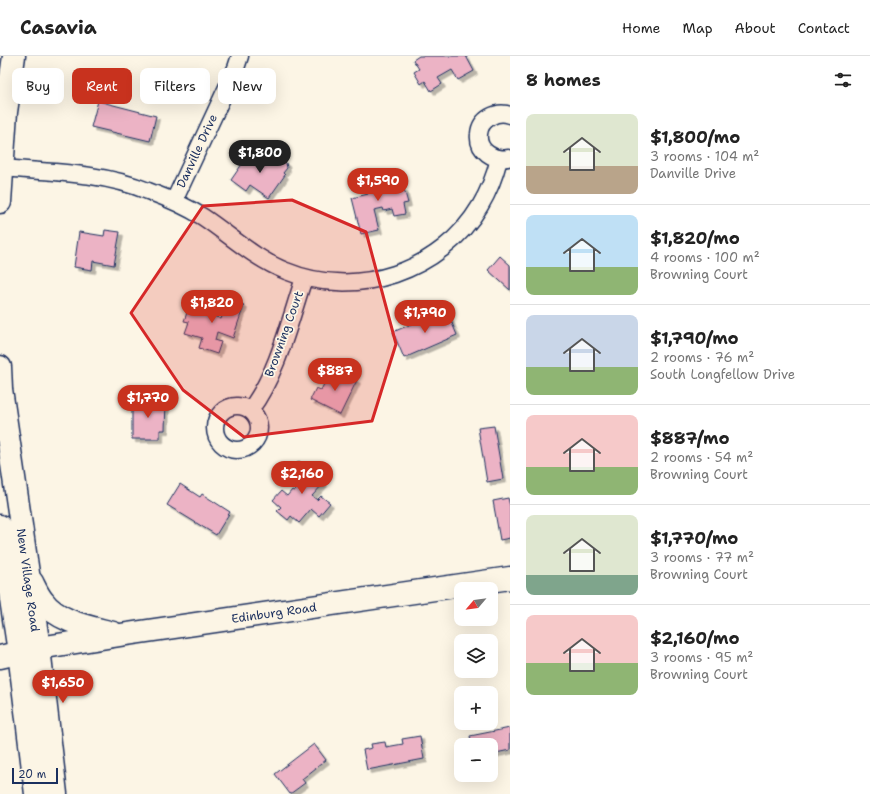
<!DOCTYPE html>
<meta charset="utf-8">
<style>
:root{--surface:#fff;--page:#f6f6f6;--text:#222;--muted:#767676;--line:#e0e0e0;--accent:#c8321e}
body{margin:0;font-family:"Shantell Sans",sans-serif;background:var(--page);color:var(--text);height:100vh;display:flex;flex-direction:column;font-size:15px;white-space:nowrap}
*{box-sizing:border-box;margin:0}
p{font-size:13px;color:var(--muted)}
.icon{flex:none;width:22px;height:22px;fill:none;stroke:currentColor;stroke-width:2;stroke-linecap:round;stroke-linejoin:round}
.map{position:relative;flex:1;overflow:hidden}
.drawer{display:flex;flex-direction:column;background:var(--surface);width:360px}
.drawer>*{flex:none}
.guide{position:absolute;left:12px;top:12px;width:380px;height:36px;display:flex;gap:8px}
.needle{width:26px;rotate:241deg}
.buttons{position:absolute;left:454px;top:526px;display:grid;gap:8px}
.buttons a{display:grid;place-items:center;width:44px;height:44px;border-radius:8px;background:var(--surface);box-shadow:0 4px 16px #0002;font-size:20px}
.scale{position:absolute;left:12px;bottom:10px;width:46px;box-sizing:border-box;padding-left:4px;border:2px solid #1b2f5e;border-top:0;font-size:11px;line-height:14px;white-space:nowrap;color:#1b2f5e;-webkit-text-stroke:3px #fcf5e5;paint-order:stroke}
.price{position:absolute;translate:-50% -34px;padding:0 9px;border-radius:14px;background:var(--accent);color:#fff;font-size:13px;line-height:26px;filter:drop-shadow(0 1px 2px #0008)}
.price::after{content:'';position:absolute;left:50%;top:24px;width:12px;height:9px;margin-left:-6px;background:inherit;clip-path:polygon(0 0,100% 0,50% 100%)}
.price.selected{background:#222;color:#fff}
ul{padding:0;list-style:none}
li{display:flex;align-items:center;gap:12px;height:100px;padding:0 16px}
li+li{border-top:1px solid var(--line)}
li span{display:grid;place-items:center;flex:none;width:112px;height:80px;border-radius:8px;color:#555}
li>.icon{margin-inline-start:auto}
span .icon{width:48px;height:48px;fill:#fffc;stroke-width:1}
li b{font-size:17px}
h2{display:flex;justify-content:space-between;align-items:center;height:48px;padding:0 16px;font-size:17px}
.pill{padding:0 14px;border-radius:8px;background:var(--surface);box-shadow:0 4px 16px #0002;font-size:14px;line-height:36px}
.pill.selected{background:var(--accent);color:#fff}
header{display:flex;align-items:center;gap:24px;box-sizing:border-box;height:56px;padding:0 20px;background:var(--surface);border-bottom:1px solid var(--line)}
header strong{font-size:19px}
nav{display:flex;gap:22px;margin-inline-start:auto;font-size:14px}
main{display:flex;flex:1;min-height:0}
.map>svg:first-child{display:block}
.building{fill:#ecb3c5;stroke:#1b2f5e;filter:url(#shadow)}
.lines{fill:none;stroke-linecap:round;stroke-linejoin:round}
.minor-casing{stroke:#1b2f5e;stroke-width:19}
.secondary-casing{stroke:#1b2f5e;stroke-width:25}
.minor{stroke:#fcf5e5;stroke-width:16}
.secondary{stroke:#fcf5e5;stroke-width:22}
.marked{fill:#d62828;fill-opacity:0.2;stroke:#d62828;stroke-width:3;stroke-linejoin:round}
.labels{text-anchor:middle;stroke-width:3.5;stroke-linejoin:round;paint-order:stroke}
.street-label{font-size:12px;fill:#1b2f5e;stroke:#fcf5e5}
</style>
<header>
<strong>Casavia</strong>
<nav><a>Home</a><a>Map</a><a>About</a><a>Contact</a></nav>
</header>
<main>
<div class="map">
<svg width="510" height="738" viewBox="0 0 510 738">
<defs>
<filter id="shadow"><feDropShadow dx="3.5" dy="3.5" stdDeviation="0" flood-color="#0004"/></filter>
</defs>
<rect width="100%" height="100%" fill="#fcf5e5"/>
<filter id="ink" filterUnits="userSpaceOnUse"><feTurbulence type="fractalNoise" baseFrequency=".025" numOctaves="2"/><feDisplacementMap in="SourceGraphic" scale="8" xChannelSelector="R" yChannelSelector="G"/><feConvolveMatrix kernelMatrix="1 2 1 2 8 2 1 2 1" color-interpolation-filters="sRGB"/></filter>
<g filter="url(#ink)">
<!-- building -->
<g class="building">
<path d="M419,0h47l8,15 -16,9 -6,-10 -14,8 4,6 -11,7 -6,-10 -4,3 -7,-12 5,-3 -6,-9z"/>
<path d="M98,45l58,15 -6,25 -59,-14z"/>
<path d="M251,95l19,13 4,-5 5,-1 7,5 1,5 -4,5 2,2 -16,23 -19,-13 -4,6 -15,-11z"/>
<path d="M377,117l2,11 18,-5 2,11 5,-1 4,14 -5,1 2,10 -11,2 -2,-7 -8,2 -1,-3 -9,2 5,20 -18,4 -9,-36 16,-4 -2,-5 -4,1 -3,-12z"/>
<path d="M105,174l15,2 -6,33 -21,-4 -1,9 -18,-3 5,-35 25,4z"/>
<path d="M500,200l10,9v25l-22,-20z"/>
<path d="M196,243l11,4 -2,7 8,3 -1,2 9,4 7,-19 16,5 -11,33 -16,-6 -2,8 6,2 -4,12 -18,-6 3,-10 -17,-5 4,-11 -5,-1 5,-14 4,1z"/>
<path d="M446,253l11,26 -53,23 -11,-26z"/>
<path d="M332,312l25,12 -17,35 -30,-15 6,-12 5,2z"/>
<path d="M132,345h34l-1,29h-5v9h-28z"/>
<path d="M494,370l9,53 -16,3 -9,-54z"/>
<path d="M299,405l25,22 -12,13 5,4 4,-4 9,7 -11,13 -8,-7 -12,14 -8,-7 -3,4 -11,-9 4,-4 -8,-7 8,-9 6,5 5,-6 2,1 5,-5 -12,-11z"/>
<path d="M180,428l20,13 2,-3 28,18 -14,23 -49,-30z"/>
<path d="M508,442l2,8v32l-10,2 -7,-39z"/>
<path d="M510,672v22l-19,4v-9h-19l-2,-9z"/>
<path d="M420,680l4,23 -57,11 -4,-20 9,-2 -1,-4 14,-2 1,5 17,-3 -1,-5z"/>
<path d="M314,688l12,16 -24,19 3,4 -15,11 -15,-20z"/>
</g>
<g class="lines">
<defs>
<g id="minor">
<path d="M508,102c-14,3 -31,-7 -29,-24 1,-15 18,-24 31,-19"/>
<path d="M0,112c49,4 102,4 148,23 19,7 38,15 55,26 27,18 52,42 83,54 70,29 155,1 194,-65 9,-15 15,-31 19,-47"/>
<path d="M174,145l62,-133 4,-12"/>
<circle cx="237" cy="372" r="22"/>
<path d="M250,354c27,-35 40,-90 54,-132"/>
</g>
<g id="secondary">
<path d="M0,146l6,-90 8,-56"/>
<path d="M0,311l1,22 38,259 17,146"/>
<path d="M0,470l19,126 17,142"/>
<path d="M32,526c3,6 6,13 11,19 15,21 47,26 70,32"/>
<path d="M0,601l39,-9 81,-13 390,-57"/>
</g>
</defs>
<!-- minor casing -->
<use href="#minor" class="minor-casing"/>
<!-- secondary casing -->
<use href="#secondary" class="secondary-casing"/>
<!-- minor -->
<use href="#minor" class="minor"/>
<!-- secondary -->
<use href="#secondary" class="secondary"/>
</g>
</g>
<!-- marked area -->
<path class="marked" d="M292,144l74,32 30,112 -24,77 -128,16 -61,-47 -52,-77 72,-107z"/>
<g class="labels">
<!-- street labels -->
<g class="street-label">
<text transform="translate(197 95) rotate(-65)" y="4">Danville Drive</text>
<text transform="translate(284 278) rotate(-70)" y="4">Browning Court</text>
<text transform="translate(28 524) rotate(82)" y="4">New Village Road</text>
<text transform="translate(274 557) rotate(-8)" y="4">Edinburg Road</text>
</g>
</g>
</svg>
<div class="buttons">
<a><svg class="needle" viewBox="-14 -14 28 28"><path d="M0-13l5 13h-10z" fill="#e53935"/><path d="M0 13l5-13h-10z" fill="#767676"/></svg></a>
<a><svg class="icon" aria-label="layers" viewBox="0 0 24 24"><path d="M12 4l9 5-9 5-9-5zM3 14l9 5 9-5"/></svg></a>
<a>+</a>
<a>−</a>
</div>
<div class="scale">20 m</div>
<b class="price selected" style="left:260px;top:118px">$1,800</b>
<b class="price" style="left:378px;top:146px">$1,590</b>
<b class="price" style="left:212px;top:268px">$1,820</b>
<b class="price" style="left:425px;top:278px">$1,790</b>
<b class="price" style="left:335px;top:336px">$887</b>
<b class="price" style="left:148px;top:363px">$1,770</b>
<b class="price" style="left:302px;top:439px">$2,160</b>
<b class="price" style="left:63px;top:648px">$1,650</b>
<div class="guide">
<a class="pill">Buy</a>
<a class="pill selected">Rent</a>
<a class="pill">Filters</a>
<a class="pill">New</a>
</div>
</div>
<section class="drawer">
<h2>8 homes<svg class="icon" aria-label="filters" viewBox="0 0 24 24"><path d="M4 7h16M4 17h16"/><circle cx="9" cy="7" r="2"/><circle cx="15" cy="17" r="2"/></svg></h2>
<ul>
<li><span style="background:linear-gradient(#dfe7d0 65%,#b9a48a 0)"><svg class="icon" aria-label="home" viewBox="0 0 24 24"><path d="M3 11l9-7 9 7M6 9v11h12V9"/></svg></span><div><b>$1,800/mo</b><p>3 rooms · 104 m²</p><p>Danville Drive</p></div></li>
<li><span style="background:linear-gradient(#bfe0f5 65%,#8fb573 0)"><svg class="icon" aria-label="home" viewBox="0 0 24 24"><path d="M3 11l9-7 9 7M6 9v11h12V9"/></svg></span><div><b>$1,820/mo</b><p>4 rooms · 100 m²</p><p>Browning Court</p></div></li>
<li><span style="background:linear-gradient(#c9d6e8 65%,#8fb573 0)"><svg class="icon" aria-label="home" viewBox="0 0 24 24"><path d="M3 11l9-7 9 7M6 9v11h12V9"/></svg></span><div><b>$1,790/mo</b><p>2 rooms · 76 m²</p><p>South Longfellow Drive</p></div></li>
<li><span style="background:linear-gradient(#f6c9c9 65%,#8fb573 0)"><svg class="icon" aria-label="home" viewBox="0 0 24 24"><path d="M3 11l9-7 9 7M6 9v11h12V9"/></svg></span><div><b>$887/mo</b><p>2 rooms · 54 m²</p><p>Browning Court</p></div></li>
<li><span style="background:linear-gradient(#dfe7d0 75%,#7fa58c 0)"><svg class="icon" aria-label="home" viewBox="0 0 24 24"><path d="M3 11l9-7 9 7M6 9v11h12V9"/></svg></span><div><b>$1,770/mo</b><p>3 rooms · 77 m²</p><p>Browning Court</p></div></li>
<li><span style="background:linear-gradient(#f6c9c9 60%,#8fb573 0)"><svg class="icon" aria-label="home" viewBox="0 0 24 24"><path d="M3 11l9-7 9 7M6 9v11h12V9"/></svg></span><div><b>$2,160/mo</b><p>3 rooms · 95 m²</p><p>Browning Court</p></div></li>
</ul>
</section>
</main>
